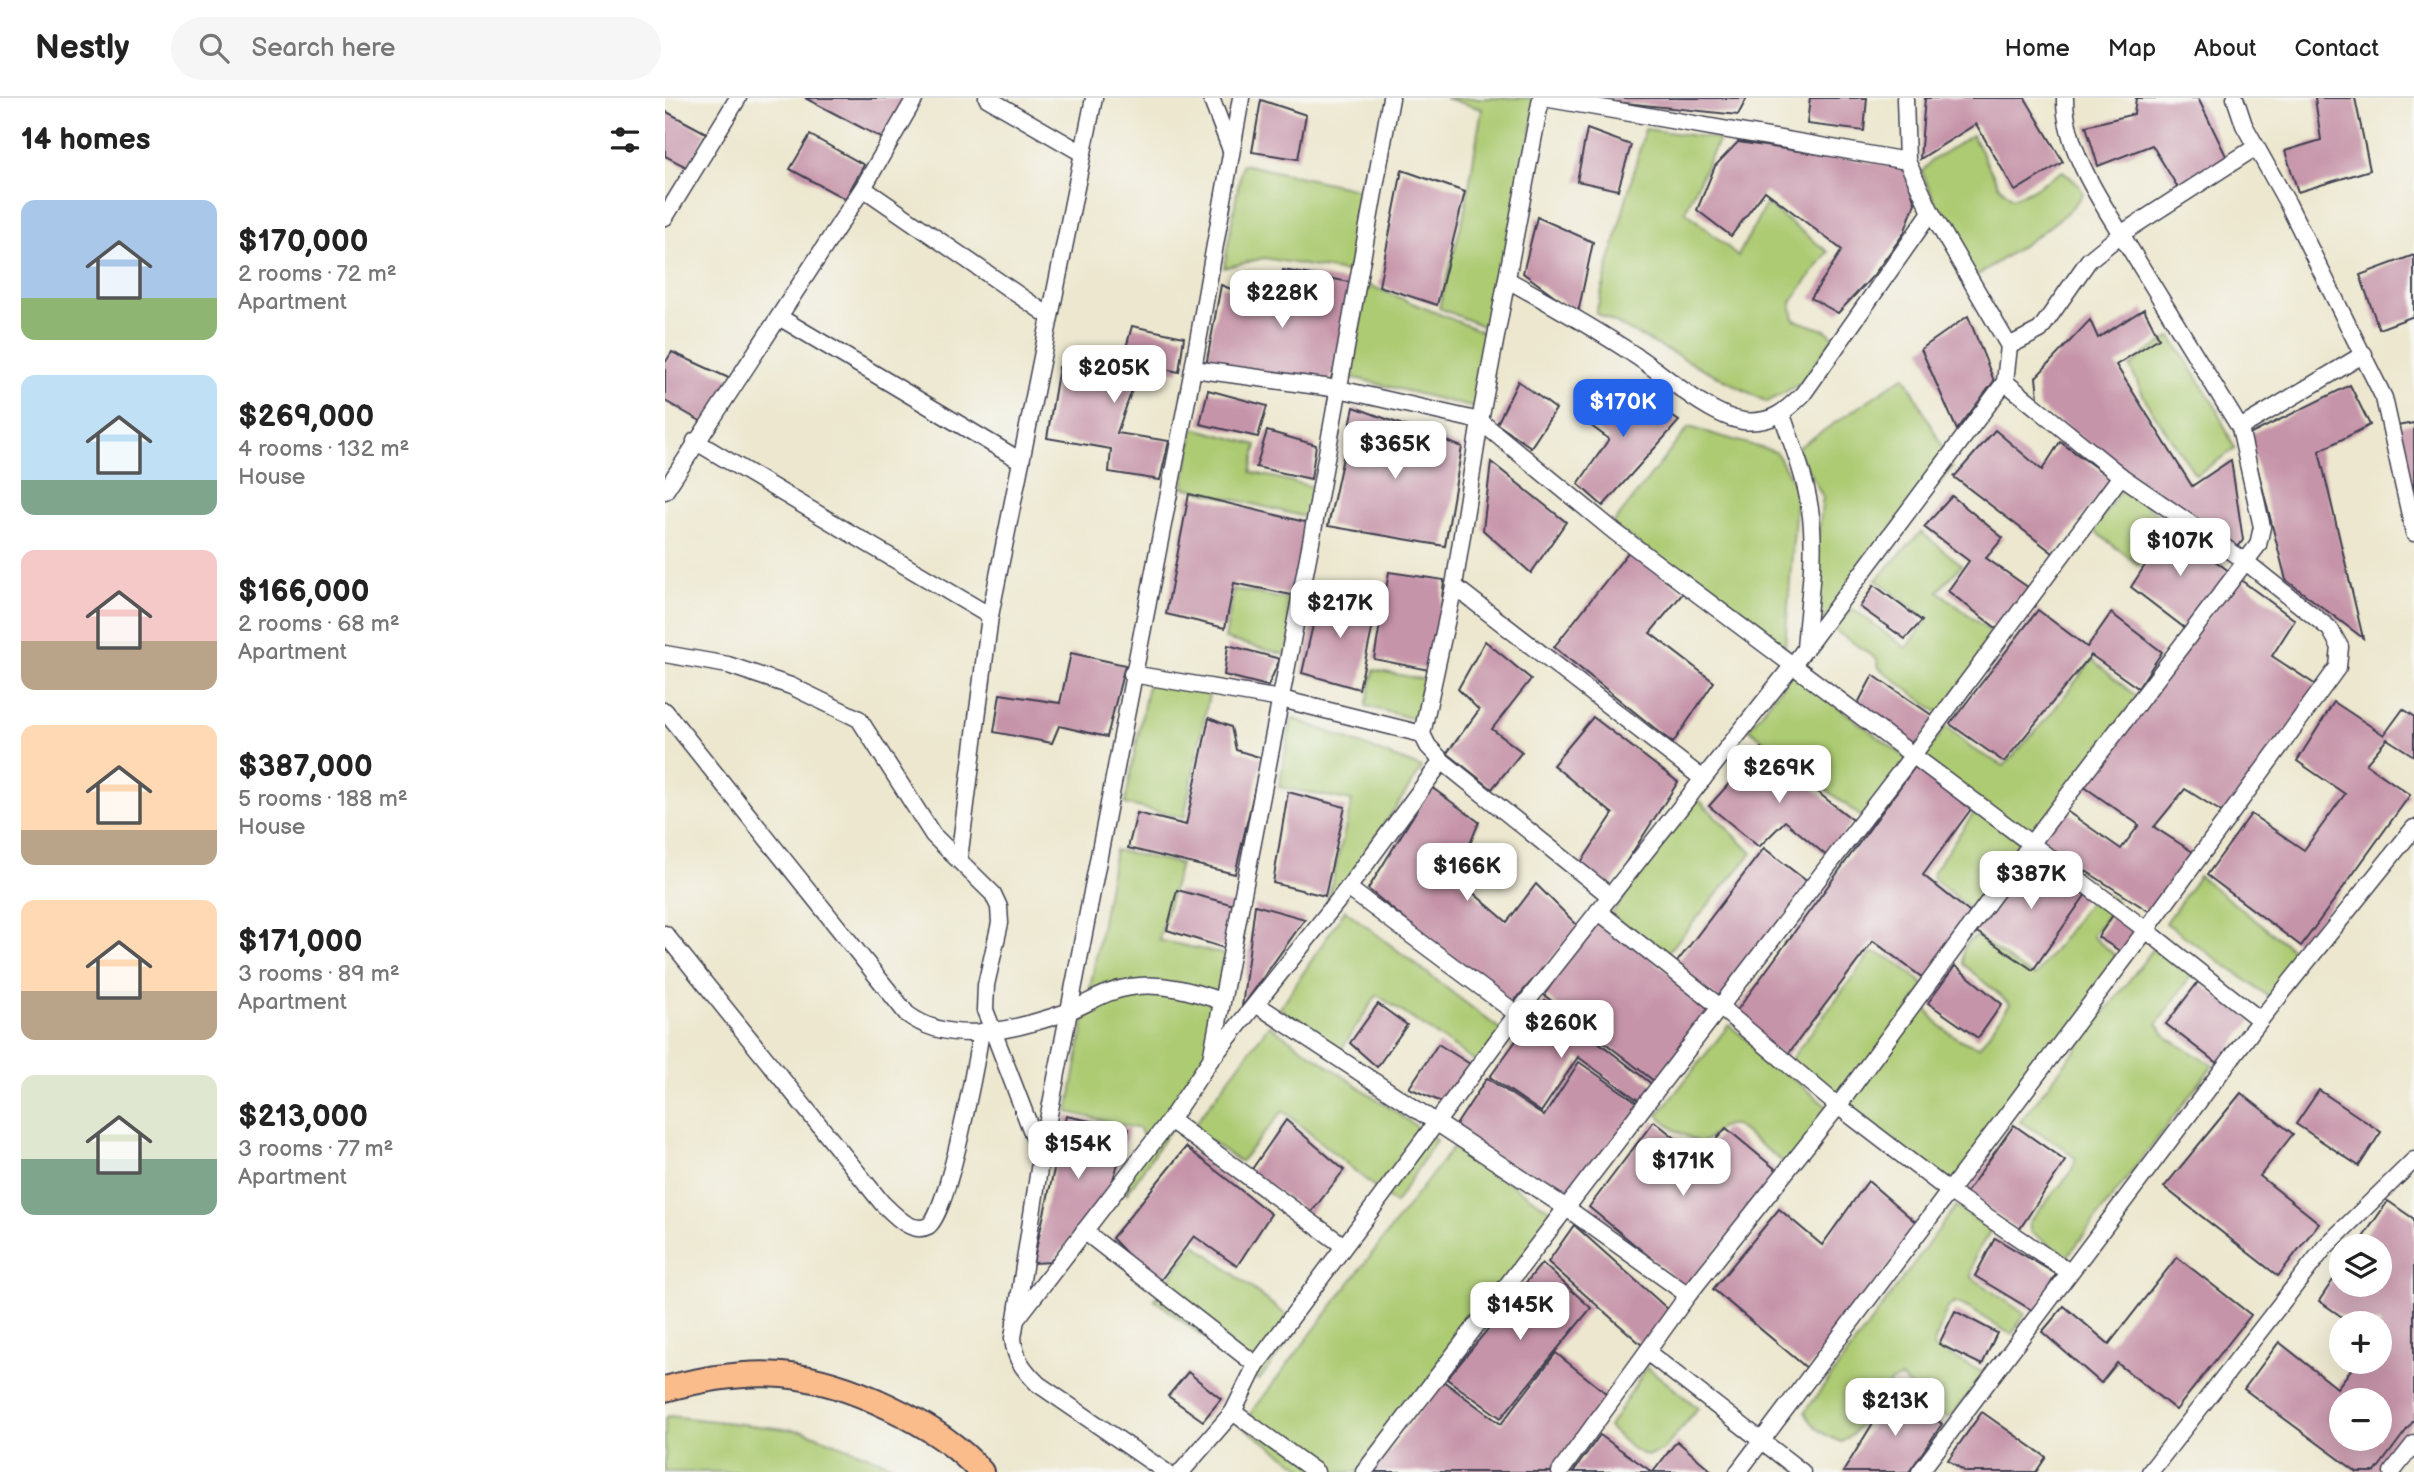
<!DOCTYPE html>
<meta charset="utf-8">
<style>
:root{--surface:#fff;--page:#f6f6f6;--text:#222;--muted:#767676;--line:#e0e0e0;--accent:#2563eb}
body{margin:0;font-family:"Balsamiq Sans",sans-serif;background:var(--page);color:var(--text);height:100vh;display:flex;flex-direction:column;font-size:26px;white-space:nowrap}
*{box-sizing:border-box;margin:0}
p{font-size:23px;color:var(--muted)}
.icon{flex:none;width:38px;height:38px;fill:none;stroke:currentColor;stroke-width:2;stroke-linecap:round;stroke-linejoin:round}
.map{position:relative;flex:1;overflow:hidden}
.side{display:flex;flex-direction:column;background:var(--surface);width:665px}
.side>*{flex:none}
.buttons{position:absolute;left:1664px;top:1136px;display:grid;gap:14px}
.buttons a{display:grid;place-items:center;width:63px;height:63px;border-radius:50%;background:var(--surface);box-shadow:0 7px 28px #0002;font-size:35px}
.price{position:absolute;translate:-50% -60px;padding:0 16px;border-radius:14px;background:#fff;color:#222;font-size:23px;line-height:46px;filter:drop-shadow(0 2px 4px #0008)}
.price::after{content:'';position:absolute;left:50%;top:42px;width:21px;height:16px;margin-left:-10px;background:inherit;clip-path:polygon(0 0,100% 0,50% 100%)}
.price.selected{background:var(--accent);color:#fff}
ul{padding:0;list-style:none}
li{display:flex;align-items:center;gap:21px;height:175px;padding:0 21px}
li span{display:grid;place-items:center;flex:none;width:196px;height:140px;border-radius:14px;color:#555}
li>.icon{margin-inline-start:auto}
span .icon{width:84px;height:84px;fill:#fffc;stroke-width:1}
li b{font-size:30px}
h2{display:flex;justify-content:space-between;align-items:center;height:84px;padding:0 21px;font-size:30px}
header{display:flex;align-items:center;gap:42px;box-sizing:border-box;height:98px;padding:0 35px;background:var(--surface);border-bottom:2px solid var(--line)}
header strong{font-size:33px}
nav{display:flex;gap:38px;margin-inline-start:auto;font-size:24px}
.search{width:490px;height:63px;background:var(--page);display:flex;align-items:center;gap:18px;box-sizing:border-box;padding:0 24px;border-radius:38px;color:var(--muted);font-size:26px}
main{display:flex;flex:1;min-height:0}
.map>svg:first-child{display:block}
.green{fill:#adcb73;stroke:#687657;stroke-width:2}
.building{fill:#c694a9;fill-rule:evenodd}
.lines{fill:none;stroke-linecap:round;stroke-linejoin:round}
.minor-casing{stroke:#404051;stroke-width:19}
.trunk-casing{stroke:#404051;stroke-width:28}
.minor{stroke:#fff;stroke-width:16}
.trunk{stroke:#fabc8b;stroke-width:24}
</style>
<header>
<strong>Nestly</strong>
<div class="search"><svg class="icon" aria-label="search" viewBox="0 0 24 24"><circle cx="10" cy="10" r="6"/><path d="M15 15l6 6"/></svg>Search here</div>
<nav><a>Home</a><a>Map</a><a>About</a><a>Contact</a></nav>
</header>
<main>
<section class="side">
<h2>14 homes<svg class="icon" aria-label="filters" viewBox="0 0 24 24"><path d="M4 7h16M4 17h16"/><circle cx="9" cy="7" r="2"/><circle cx="15" cy="17" r="2"/></svg></h2>
<ul>
<li><span style="background:linear-gradient(#a9c7e8 70%,#8fb573 0)"><svg class="icon" aria-label="home" viewBox="0 0 24 24"><path d="M3 11l9-7 9 7M6 9v11h12V9"/></svg></span><div><b>$170,000</b><p>2 rooms · 72 m²</p><p>Apartment</p></div></li>
<li><span style="background:linear-gradient(#bfe0f5 75%,#7fa58c 0)"><svg class="icon" aria-label="home" viewBox="0 0 24 24"><path d="M3 11l9-7 9 7M6 9v11h12V9"/></svg></span><div><b>$269,000</b><p>4 rooms · 132 m²</p><p>House</p></div></li>
<li><span style="background:linear-gradient(#f6c9c9 65%,#b9a48a 0)"><svg class="icon" aria-label="home" viewBox="0 0 24 24"><path d="M3 11l9-7 9 7M6 9v11h12V9"/></svg></span><div><b>$166,000</b><p>2 rooms · 68 m²</p><p>Apartment</p></div></li>
<li><span style="background:linear-gradient(#ffd9b3 75%,#b9a48a 0)"><svg class="icon" aria-label="home" viewBox="0 0 24 24"><path d="M3 11l9-7 9 7M6 9v11h12V9"/></svg></span><div><b>$387,000</b><p>5 rooms · 188 m²</p><p>House</p></div></li>
<li><span style="background:linear-gradient(#ffd9b3 65%,#b9a48a 0)"><svg class="icon" aria-label="home" viewBox="0 0 24 24"><path d="M3 11l9-7 9 7M6 9v11h12V9"/></svg></span><div><b>$171,000</b><p>3 rooms · 89 m²</p><p>Apartment</p></div></li>
<li><span style="background:linear-gradient(#dfe7d0 60%,#7fa58c 0)"><svg class="icon" aria-label="home" viewBox="0 0 24 24"><path d="M3 11l9-7 9 7M6 9v11h12V9"/></svg></span><div><b>$213,000</b><p>3 rooms · 77 m²</p><p>Apartment</p></div></li>
</ul>
</section>
<div class="map">
<svg width="1749" height="1374" viewBox="0 0 1749 1374">
<rect width="100%" height="100%" fill="#f6f6f2"/>
<filter id="ink" filterUnits="userSpaceOnUse"><feTurbulence type="fractalNoise" baseFrequency=".0143" numOctaves="2"/><feDisplacementMap in="SourceGraphic" scale="14" xChannelSelector="R" yChannelSelector="G"/><feConvolveMatrix kernelMatrix="1 2 1 2 8 2 1 2 1" color-interpolation-filters="sRGB"/></filter>
<filter id="wash" filterUnits="userSpaceOnUse"><feTurbulence type="fractalNoise" baseFrequency=".00686" numOctaves="4" result="noise"/><feDisplacementMap in="SourceGraphic" scale="28" xChannelSelector="R" yChannelSelector="G"/><feGaussianBlur stdDeviation="1.57" result="paint"/><feColorMatrix in="noise" values="0 0 0 0 0 0 0 0 0 0 0 0 0 0 0 0 0 1.4 0 .05"/><feComposite in="paint" operator="in"/></filter>
<g filter="url(#wash)">
<rect width="100%" height="100%" fill="#ece7ce"/>
<!-- green -->
<g class="green">
<path d="M780,0h92l-42,233 -56,-23 26,-98 17,-101z"/>
<path d="M980,31l74,10 -34,72 53,45 28,-52 62,48 -37,50 3,18 31,10 9,7 -33,46 -34,19 -171,-89z"/>
<path d="M1307,37l27,51 13,12 16,-6 35,-21 16,14 4,8c-15,27 -78,63 -105,82l-13,-2 -43,-101 8,-10z"/>
<path d="M577,66l129,28 -14,82 -93,-16 -40,10z"/>
<path d="M701,186l127,52 -8,48 -10,24 -124,-31z"/>
<path d="M1506,239l42,65 22,47 -39,26 -48,-70 -18,-38 13,-12z"/>
<path d="M1240,278l48,91 -148,175 18,-145 -27,-48z"/>
<path d="M1024,329l87,25 21,37 -12,157 -173,-121z"/>
<path d="M529,330l63,17 -6,27 71,17 -8,30 -131,-32z"/>
<path d="M1459,388l42,37 -27,42 -46,-35z"/>
<path d="M1256,434l41,33 -24,26 61,48 -59,75 -61,-46 -2,-9 -46,-31 22,-19 53,39 22,-28 -52,-40z"/>
<path d="M569,491l65,13 -12,53 -62,-16z"/>
<path d="M1427,562l45,37 -105,141 -110,-79 24,-33 26,23 32,17 45,-50z"/>
<path d="M709,572l58,11 -10,40 -56,-15z"/>
<path d="M1127,575l117,87 -45,59 -115,-90z"/>
<path d="M484,581l60,15 -25,124 -59,-14z"/>
<path d="M627,620l130,50 -98,146 28,-113 -73,-14z"/>
<path d="M1032,700l55,55 -87,103 -54,-41z"/>
<path d="M1313,709l50,37 -54,68 -40,-33 -1,-7z"/>
<path d="M450,752l65,14 -21,76 68,15 -24,126 -77,114 5,-28 14,-27 -5,-11 -72,-17z"/>
<path d="M1534,778l102,80 -30,42 -105,-75z"/>
<path d="M1433,792l19,12 -25,34 31,26 -169,229 -109,-81 73,-98 7,-5c12,19 31,34 54,40l31,-43 -47,-40c-1,-14 0,-21 14,-28l47,35 11,5z"/>
<path d="M680,812l165,127 -26,30 -107,-72 -38,58 -59,-45z"/>
<path d="M1496,841l47,30 -17,7 -34,48 12,15 44,26 -146,192 -36,-25 -2,-10 41,-48 6,-15 -13,-12 -43,-25z"/>
<path d="M1206,855c17,-1 42,22 54,33l-86,118 -51,-41z"/>
<path d="M604,927l167,115 -41,64 -112,-93 -43,51 -48,-34z"/>
<path d="M1064,927l103,86 -44,55 -53,-41c-18,-3 -20,14 -35,18l-27,-14 -15,-14z"/>
<path d="M788,1049l111,72 -203,253h-52l-68,-46z"/>
<path d="M1291,1108l35,24 -16,25 -4,22 54,37 -13,20c-21,-8 -36,-26 -58,-32l-7,7 -14,38 51,26 -34,45 -26,-12 -22,-28 -11,3 -17,27 -22,27 -10,7c-17,-6 -29,-14 -37,-30z"/>
<path d="M530,1146l105,82 -41,54 -105,-81z"/>
<path d="M982,1269l51,41 -35,43 -16,5 -16,-8 -22,-21z"/>
<path d="M4,1318l135,15 107,41h-246v-54z"/>
</g>
<g id="blocks">
<!-- building -->
<g class="building">
<path d="M140,0h107l-25,43z"/>
<path d="M912,0h170l-9,17z"/>
<path d="M1145,0h57l-3,33 -57,-7z"/>
<path d="M1260,0h100l38,64 -48,29 -39,-67 -56,35z"/>
<path d="M1471,0h62l31,64 -49,29 -28,-46 -54,21 -12,-40 48,-12z"/>
<path d="M1650,0h40l15,72 -72,22 -13,-41 36,-11z"/>
<path d="M596,2l45,15 -8,44 -46,-7z"/>
<path d="M0,13l41,22 -18,35 -23,-12z"/>
<path d="M922,31l44,16 -13,45 -41,-9z"/>
<path d="M145,37l54,30 -19,34 -55,-30z"/>
<path d="M1073,44l166,25 11,36 -11,30 -31,43 -35,37 -27,-15 31,-48 -77,-59 -34,45 -34,-26 18,-44z"/>
<path d="M737,72l63,22 -28,113 -58,-19z"/>
<path d="M872,119l56,25 -15,71 -55,-40z"/>
<path d="M1749,157v61l-35,13 -19,-54z"/>
<path d="M618,172l67,12 -7,53 -14,51 -123,-20 15,-81 57,23z"/>
<path d="M1479,211l15,29 -43,27 76,121 39,-26 12,80 -7,10 -197,-143 -3,-30 54,-57 8,18z"/>
<path d="M1303,218l26,65 -37,49 -36,-81z"/>
<path d="M467,228l52,11 -5,35 -38,-8 -24,69 52,8 -9,39 -51,-8 2,-23 -64,-11 12,-71 59,10z"/>
<path d="M7,254l61,28 -29,43 -39,-22v-38z"/>
<path d="M853,283l38,28 -25,38 -34,-23z"/>
<path d="M956,284l58,39 -76,85 -25,-22 31,-45 -26,-19z"/>
<path d="M1685,287l20,40 -51,26 44,187 -77,-58 -37,-145z"/>
<path d="M543,292l59,16 -9,31 -58,-13z"/>
<path d="M689,309l108,40 -17,99 -117,-20z"/>
<path d="M1749,325v68l-5,1 -12,-66z"/>
<path d="M1330,332l47,40 18,-28 52,37 -59,74 -99,-76z"/>
<path d="M602,333l49,14 -5,34 -55,-12z"/>
<path d="M826,364l75,60 -35,51 -48,-43z"/>
<path d="M524,396l120,29 -13,73 -62,-13 -9,45 -59,-14z"/>
<path d="M1287,398l51,42 -17,20 46,32 -32,41 -52,-40 21,-30 -45,-34z"/>
<path d="M1505,429l60,45 -44,57 -55,-42z"/>
<path d="M965,452l54,42 -34,41 64,49 -41,61 -119,-96z"/>
<path d="M724,474l55,8 -10,91 -60,-12z"/>
<path d="M1573,480l57,42 -23,36 47,31 -94,127 -40,-25 -31,38 42,27 -46,58 -111,-71 26,-31 56,39 18,-24 -56,-39z"/>
<path d="M1209,487l48,36 -17,18 -45,-32z"/>
<path d="M656,492l56,17 -18,82 -57,-16z"/>
<path d="M1373,512l49,37 24,-34 51,39 -24,36 -47,-33 -87,107 -54,-38z"/>
<path d="M820,543l46,38 -39,50 30,23 -30,37 -45,-36 32,-43 -21,-21z"/>
<path d="M563,547l52,14 -12,27 -44,-11z"/>
<path d="M406,555l54,12 -18,72 -48,-11 -7,17 -58,-11 6,-38 60,9z"/>
<path d="M1208,577l63,43 -20,29 -60,-40z"/>
<path d="M1669,604l50,33 19,-26 11,7v40l-27,-17 -21,25 44,31 -109,151 -94,-71 44,-61 53,36 41,-56 -48,-33z"/>
<path d="M928,619l85,65 -68,105 -30,-23 33,-50 -60,-49z"/>
<path d="M544,620l22,9 5,23 26,8 -27,116 -107,-26 9,-35 49,12z"/>
<path d="M1096,650l92,72 -25,37 -43,-36 -26,26 -50,-41z"/>
<path d="M1252,666l57,41 -51,70 51,41 -47,65 -54,-40 -88,117 -52,-42z"/>
<path d="M766,689l48,35 -23,56 51,44 29,-38 43,43 -69,79 -142,-117z"/>
<path d="M623,694l57,15 -20,89 -52,-13z"/>
<path d="M1099,750l45,35 -87,118 -48,-35z"/>
<path d="M1370,752l51,44 -53,76 -59,-40z"/>
<path d="M512,792l61,16 -14,42 -57,-18z"/>
<path d="M590,807l50,14 -63,88z"/>
<path d="M1450,814l23,17 -15,24 -25,-16z"/>
<path d="M934,818l115,94 -55,75 -115,-90z"/>
<path d="M1290,868l47,38 -24,34 -50,-35z"/>
<path d="M1533,884l54,38 -34,44 -52,-40z"/>
<path d="M880,902l113,89 -13,16 -67,-48 -37,55 -51,-35z"/>
<path d="M713,906l29,21 -30,42 -27,-24z"/>
<path d="M773,946l32,20 -26,39 -35,-15z"/>
<path d="M914,964l65,45 -77,100 -113,-79 33,-50 57,38z"/>
<path d="M1654,992l62,42 -22,34 -63,-42z"/>
<path d="M1576,995l52,41 -33,42 59,47 -41,53 -114,-89z"/>
<path d="M401,1018l63,13 -19,60 -58,73 -19,1z"/>
<path d="M621,1022l58,50 -34,44 -60,-42z"/>
<path d="M989,1023l46,37 26,-30 54,45 -94,114 -97,-80z"/>
<path d="M1349,1027l51,36 -46,69 -53,-37z"/>
<path d="M521,1049l85,67 -34,52 -43,-30 -37,49 -45,-47z"/>
<path d="M1203,1083l52,45 -112,143 -95,-80 66,-80 43,36z"/>
<path d="M1723,1103l26,18v201l-39,52h-18l-113,-83 35,-47 58,46 20,-26h23v-39h-29l-32,-22 22,-33v16h39v-38h-23zM1676,1302h39v38h-39z"/>
<path d="M909,1127l96,86 -28,34 -94,-83z"/>
<path d="M1330,1140l61,36 -21,38 -60,-36z"/>
<path d="M1512,1159l74,58 -75,95 -59,-47 -16,20 -59,-51 22,-26 45,38z"/>
<path d="M877,1165l49,45 -90,110 -54,-39z"/>
<path d="M1290,1213l42,22 -15,32 -43,-21z"/>
<path d="M891,1255l56,45 -57,74h-181l69,-91 58,43z"/>
<path d="M523,1274l33,27 -18,22 -35,-25z"/>
<path d="M1230,1289l47,37 -33,48h-66z"/>
<path d="M1317,1314l64,45 -10,15h-70l-18,-12z"/>
<path d="M935,1337l52,37h-79z"/>
<path d="M1012,1343l36,31h-60z"/>
</g>
</g>
</g>
<g filter="url(#ink)">
<use href="#blocks" fill-opacity="0" stroke="#404051" stroke-width="2"/>
<g class="lines">
<defs>
<g id="minor">
<path d="M322,0l95,55"/>
<path d="M546,0l20,52"/>
<path d="M576,0l-48,271 146,20 141,32 135,111 531,398 114,90"/>
<path d="M876,0l-61,323 -26,165 -32,148 6,12 14,15 168,135"/>
<path d="M879,0l363,63"/>
<path d="M1570,0l9,27 44,79 96,194 30,135"/>
<path d="M198,90l186,128"/>
<path d="M0,119l73,-119"/>
<path d="M843,182c43,24 85,47 125,74 30,19 76,62 110,67 27,3 41,-8 60,-27l128,-182"/>
<path d="M114,219l242,144"/>
<path d="M1344,248l31,-16 49,-70 32,-26c-24,-38 -57,-90 -56,-136"/>
<path d="M1117,317c11,31 23,61 28,94 7,46 -2,94 -5,140"/>
<path d="M1575,330l124,-74"/>
<path d="M30,343l295,175"/>
<path d="M0,393l198,-303 52,-90"/>
<path d="M789,488l249,193"/>
<path d="M0,556l63,11 63,21 68,33 74,116 60,59 6,13 1,16 -14,62 -1,25 55,143"/>
<path d="M467,576l149,25 141,35"/>
<path d="M0,613l242,303c45,34 111,15 160,-2 23,-9 39,-22 64,-25 31,-5 61,4 90,14"/>
<path d="M294,761l31,-243 104,-518"/>
<path d="M683,790l169,126"/>
<path d="M933,813l122,96 118,99 111,85 120,81"/>
<path d="M0,836l217,269c11,10 29,32 46,23 20,-11 48,-164 53,-194"/>
<path d="M591,906l312,205 120,86"/>
<path d="M548,959l135,-169 94,-127"/>
<path d="M505,1022l174,126"/>
<path d="M419,1133l172,134"/>
<path d="M350,1223l155,-201 41,-61 100,-517 80,-444"/>
<path d="M982,1254l155,120"/>
<path d="M568,1314l83,60"/>
<path d="M501,1374l-128,-88c-15,-15 -23,-25 -25,-46l28,-182 152,-787"/>
<path d="M516,1374l52,-60 23,-47 261,-351 276,-349 212,-283"/>
<path d="M699,1374l549,-717 208,-279 -116,-94 4,-36 -78,-134 -24,-51 -2,-63"/>
<path d="M895,1374l128,-177 150,-189 193,-262 227,-299 4,-18 -22,-99 -119,-194 135,-87"/>
<path d="M1073,1374l408,-542 192,-263 2,-20 -10,-18 -84,-67 -125,-86"/>
<path d="M1255,1374l340,-452 154,-192"/>
<path d="M1485,1374l175,-225 89,-87"/>
<path d="M1727,1374l22,-28"/>
</g>
<path id="trunk" d="M0,1291c37,-10 79,-17 117,-14 63,5 158,49 199,97"/>
</defs>
<!-- minor casing -->
<use href="#minor" class="minor-casing"/>
<!-- trunk casing -->
<use href="#trunk" class="trunk-casing"/>
<!-- minor -->
<use href="#minor" class="minor"/>
<!-- trunk -->
<use href="#trunk" class="trunk"/>
</g>
</g>
</svg>
<div class="buttons">
<a><svg class="icon" aria-label="layers" viewBox="0 0 24 24"><path d="M12 4l9 5-9 5-9-5zM3 14l9 5 9-5"/></svg></a>
<a>+</a>
<a>−</a>
</div>
<b class="price" style="left:617px;top:232px">$228K</b>
<b class="price" style="left:449px;top:307px">$205K</b>
<b class="price selected" style="left:958px;top:341px">$170K</b>
<b class="price" style="left:730px;top:383px">$365K</b>
<b class="price" style="left:1515px;top:480px">$107K</b>
<b class="price" style="left:675px;top:542px">$217K</b>
<b class="price" style="left:1114px;top:707px">$269K</b>
<b class="price" style="left:802px;top:805px">$166K</b>
<b class="price" style="left:1366px;top:813px">$387K</b>
<b class="price" style="left:896px;top:962px">$260K</b>
<b class="price" style="left:413px;top:1083px">$154K</b>
<b class="price" style="left:1018px;top:1100px">$171K</b>
<b class="price" style="left:855px;top:1244px">$145K</b>
<b class="price" style="left:1230px;top:1340px">$213K</b>
</div>
</main>
